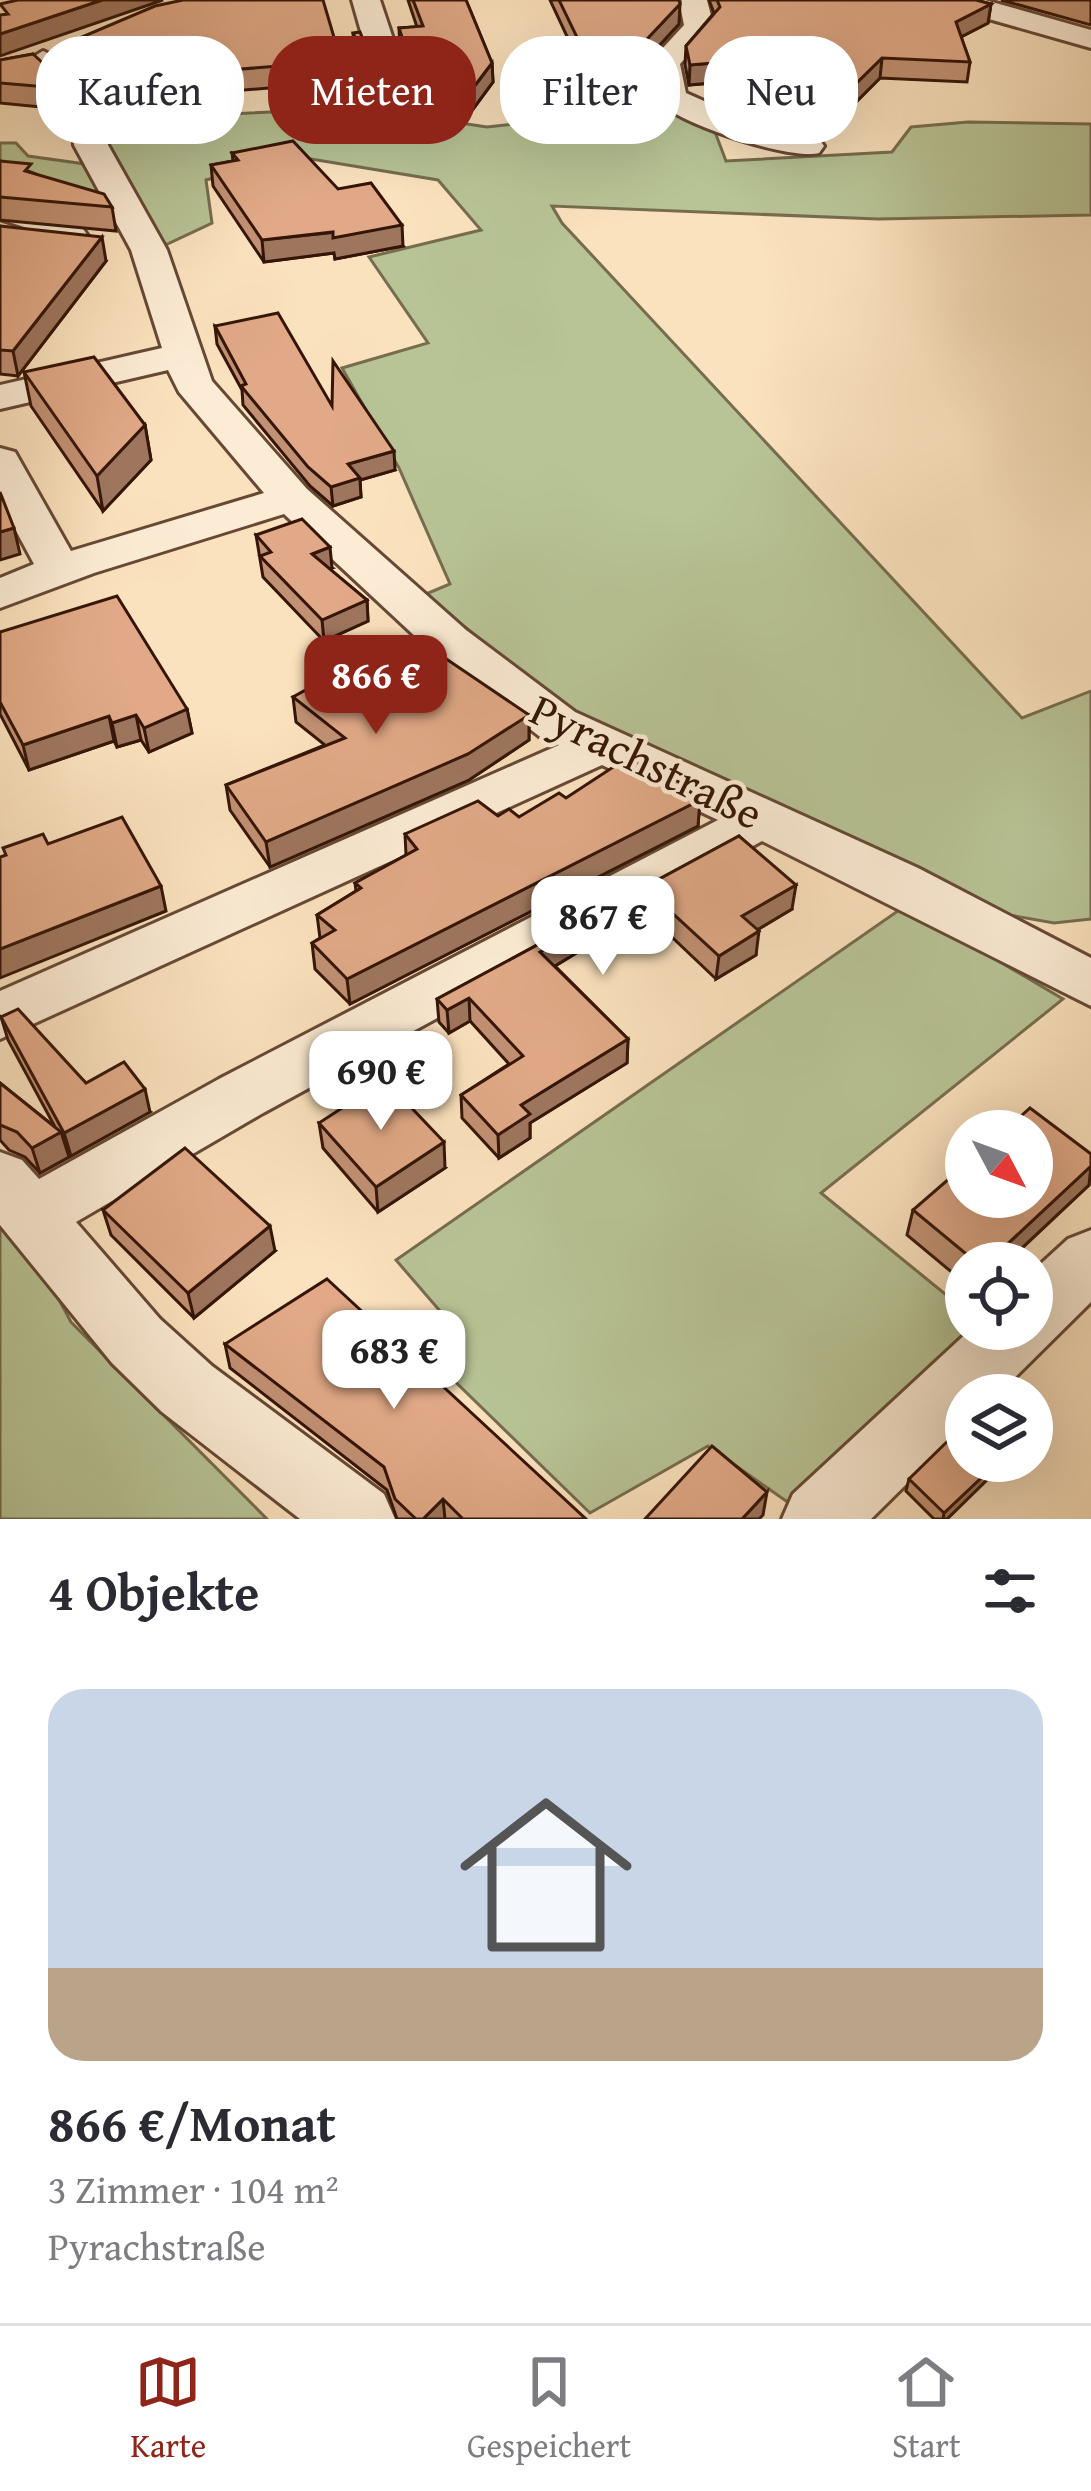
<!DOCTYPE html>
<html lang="de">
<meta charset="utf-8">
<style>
:root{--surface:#fff;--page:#f2f2f3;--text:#2b2b33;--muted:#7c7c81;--line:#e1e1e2;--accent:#8f2418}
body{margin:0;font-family:"Gentium Book Plus",serif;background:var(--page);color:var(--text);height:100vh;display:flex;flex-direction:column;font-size:45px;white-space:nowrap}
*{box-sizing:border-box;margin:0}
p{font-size:39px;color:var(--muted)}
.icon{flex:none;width:66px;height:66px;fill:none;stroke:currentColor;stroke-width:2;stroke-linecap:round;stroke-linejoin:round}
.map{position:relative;height:1519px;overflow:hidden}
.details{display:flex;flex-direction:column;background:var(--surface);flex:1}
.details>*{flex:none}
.hud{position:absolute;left:36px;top:36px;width:1020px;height:108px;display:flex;gap:24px}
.needle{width:78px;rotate:131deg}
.tools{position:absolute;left:945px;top:1110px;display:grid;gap:24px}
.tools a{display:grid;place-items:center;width:108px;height:108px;border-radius:50%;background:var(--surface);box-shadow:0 12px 48px #0002;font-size:60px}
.price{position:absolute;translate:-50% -102px;padding:0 27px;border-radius:24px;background:#fff;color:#222;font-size:39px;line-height:78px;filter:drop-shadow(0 3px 6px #0008)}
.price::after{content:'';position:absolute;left:50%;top:72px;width:36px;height:27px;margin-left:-18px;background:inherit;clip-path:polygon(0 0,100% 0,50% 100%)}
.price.active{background:var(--accent);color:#fff}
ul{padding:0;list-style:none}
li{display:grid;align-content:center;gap:24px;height:636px;padding:0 48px}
li span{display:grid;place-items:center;height:372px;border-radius:36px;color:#555}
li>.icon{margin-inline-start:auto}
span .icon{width:216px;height:216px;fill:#fffc;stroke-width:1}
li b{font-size:51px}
h2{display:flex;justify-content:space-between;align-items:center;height:144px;padding:0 48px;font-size:51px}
.chip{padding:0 42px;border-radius:48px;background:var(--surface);box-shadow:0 12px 48px #0002;font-size:42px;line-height:108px}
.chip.active{background:var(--accent);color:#fff}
.menu{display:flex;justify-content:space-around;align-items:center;height:168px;border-top:3px solid var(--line);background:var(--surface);font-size:33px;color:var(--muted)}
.menu a{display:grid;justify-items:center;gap:6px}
.menu .active{color:var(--accent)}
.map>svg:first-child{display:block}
.green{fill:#b8c496;stroke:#766c4e;stroke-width:3}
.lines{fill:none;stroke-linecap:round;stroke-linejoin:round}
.minor-casing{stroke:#664835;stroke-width:6}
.minor{fill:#fcecd5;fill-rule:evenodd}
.wall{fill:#c29174;stroke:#351507;stroke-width:3}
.shaded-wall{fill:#9e765e;stroke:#351507;stroke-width:3}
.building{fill:#e1a987;stroke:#351507;stroke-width:3}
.labels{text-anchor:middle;stroke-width:9;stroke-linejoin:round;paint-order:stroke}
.street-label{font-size:45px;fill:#351507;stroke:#fcecd5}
</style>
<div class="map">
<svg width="1091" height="1519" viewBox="0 0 1091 1519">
<rect width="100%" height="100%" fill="#fbe2be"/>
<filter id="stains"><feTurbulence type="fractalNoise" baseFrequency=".00167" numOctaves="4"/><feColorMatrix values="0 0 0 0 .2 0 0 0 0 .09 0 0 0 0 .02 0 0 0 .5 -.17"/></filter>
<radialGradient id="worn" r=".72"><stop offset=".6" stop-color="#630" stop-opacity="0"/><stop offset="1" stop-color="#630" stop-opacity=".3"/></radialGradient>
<!-- green -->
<g class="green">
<path d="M673,107l39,17 14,37 166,-9 19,-25 57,-5 123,2v91l-213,4 -326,-13 10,17 460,495 69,-27v228l-37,4 -45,-8 -453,-210 -130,-111 24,-10 -51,-116 -57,-100 86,-25 -59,-86 112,-27 -43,-50 -139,-23 -93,23 6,43 -51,24 -66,-127 265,-12 127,19z"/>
<path d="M0,143h16l12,13 57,8 29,55 -114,-35z"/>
<path d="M905,906l158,93 -242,194 145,118v18h22l-170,168 -32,4 -78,-55 -118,67 -156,-152 25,-28 -63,-73z"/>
<path d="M0,1204l18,19 53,99 196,197h-267z"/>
</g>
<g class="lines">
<defs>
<g id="minor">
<path d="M352,0h28l27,81 -5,7h-22l-5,-7z"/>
<path d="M679,0h28l7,27 -34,37 6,29 56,25 77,21 5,7 -5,7c-29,7 -132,-27 -155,-47 -14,-13 -15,-26 -14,-44l34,-37z"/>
<path d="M939,0h46l106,30v18l-148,-42z"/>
<path d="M43,51l36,17 24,30 5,47 59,105 45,131 95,108 159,141 109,82 343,156 173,90v48l-329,-165 -499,272 -187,109 84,97 52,47 172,128 11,25h-95l-138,-107 -50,-49 -112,-138v-73l22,8 17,19 180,-100 499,-259 -116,-55 -602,274v-48l559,-246 -20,-9 -107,-84 -148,-138 -190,59 -94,35v-30l34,-14 -34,-63v-53l15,4 56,99 193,-58 -85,-101 -11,-22 -168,39v-24l162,-37 -31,-98 -57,-105 -3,-46 -43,-39z"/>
<path d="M0,198l77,22 15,22 -5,8h-26l-10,-14 -51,-17z"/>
<path d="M1091,1230v72l-94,93h-31v30l-95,94h-89l11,-25 178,-165h61v-57l36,-33z"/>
</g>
</defs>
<!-- minor casing -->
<use href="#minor" class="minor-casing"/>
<!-- minor -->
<use href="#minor" class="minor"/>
</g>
<!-- wall -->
<g class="wall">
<path d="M408,0h58l26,63 1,19 -25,34 -88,-8 -26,-57 -1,-18 22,38 26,2 6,-7 -7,-19 -1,-19 18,-1z"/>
<path d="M550,0h129v24l-31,34 -1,30 -2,1v15l-45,3z"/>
<path d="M709,0h267l15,4 -3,19 -27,14 9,25 -3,20 -87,-4 -57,57 -32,-8 1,-9 -38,-1 -19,-36 -46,4 -4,-20 1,-19 28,-33z"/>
<path d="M1001,0h90v25z"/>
<path d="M70,42l271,19 2,21 -135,11 -1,-8 -99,17 -34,-40z"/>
<path d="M33,54l28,42 -10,12 -51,-5v-43z"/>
<path d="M232,153l106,36 65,57 -68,13 -1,-6 -70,9 -51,-76 -2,-21 22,-4z"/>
<path d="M0,161l33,12 79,34 4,24 -116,-11z"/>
<path d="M0,226l106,35 -88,115 -18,-2z"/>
<path d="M215,326l117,80 63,64 -35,10 1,17 -28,9 -23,-20 -67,-81 -1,-15 -25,-46z"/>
<path d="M24,372l121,53 6,35 -48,51 -72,-105z"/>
<path d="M256,535l76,33 -3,1 38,31 1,21 -44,20 -61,-64z"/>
<path d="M0,632l187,77 5,24 -43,19 -8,-12 -24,7 -3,-6 -85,29 -29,-56z"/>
<path d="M423,664l106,51v25l-60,40 -199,87 -40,-57 -4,-25 99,-40 -29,-23 -3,-25z"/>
<path d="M566,798l134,2 -2,26 -348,178 -35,-35 -3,-26 8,-5 -3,-23 39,-24 -1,-8 51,-28 -1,-21 93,-18 21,1z"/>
<path d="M739,836l53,73 -35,21 -1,25 -40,24 -59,-56 -31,22 -15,-13 -56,34 73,73 -1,24 -97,60v15l-31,20 -37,-40 -1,-23 48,-31 -39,-43 -21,12 -10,-11 -2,-23z"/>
<path d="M1,1017l85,66 64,29 -79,44 -6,-11 4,12 -29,16 -15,-16 -16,-7 -9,-10v-57l55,44 -47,-87z"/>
<path d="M319,1123l126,45 -67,44 -55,-64z"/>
<path d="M1091,1154l-2,31 -83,78h-40v21l-59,-49 6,-25z"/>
<path d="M103,1210l172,41 -81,67 -83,-83z"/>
<path d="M225,1344l361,175h-189l-10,-29 -157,-122z"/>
<path d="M993,1474l-46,45h-13l-28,-28 3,-12z"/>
</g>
<!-- shaded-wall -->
<g class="shaded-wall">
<path d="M102,0h61l-163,56v-22z"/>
<path d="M680,4l-1,20 -32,35v-20z"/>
<path d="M991,4l-3,19 -35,18 3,-19z"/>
<path d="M882,58l-2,20 -57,57 2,-21z"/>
<path d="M737,61l-2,20 -46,4 1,-20z"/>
<path d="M492,63l1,19 -25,34 -1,-20z"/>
<path d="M204,64l3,21 -99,17 -3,-20z"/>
<path d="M648,68l-1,20 -2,1 1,-5 -8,-15z"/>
<path d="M57,76l4,20 -10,12 -4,-21z"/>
<path d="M402,225l1,21 -68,13 -1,-6 -70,9 -2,-22z"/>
<path d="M102,237l4,24 -88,115 -5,-25z"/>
<path d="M145,425l6,35 -48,51 -6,-35z"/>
<path d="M394,451l1,19 -35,10 1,17 -28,9 -2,-19 17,-23z"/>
<path d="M14,528l6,26 -20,6v-28z"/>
<path d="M330,547l2,21 -18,6 -2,-20z"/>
<path d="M367,600l1,21 -44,20 -2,-21z"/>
<path d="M187,709l5,24 -43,19 -5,-24z"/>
<path d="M136,715l5,25 -24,7 -5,-24z"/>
<path d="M529,715v25l-60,40 -199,87 -4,-25z"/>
<path d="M109,716l5,25 -85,29 -6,-25z"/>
<path d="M700,800l-2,26 -348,178 -3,-25z"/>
<path d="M796,885l-4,24 -52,31 2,-24z"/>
<path d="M161,886l5,25 -166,67v-29z"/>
<path d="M658,900l-1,23 -31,22 1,-24z"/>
<path d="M611,909v23l-71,43v-23z"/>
<path d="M759,931l-3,24 -40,24 3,-23z"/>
<path d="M469,998l1,23 -21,12 -2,-23z"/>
<path d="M628,1039l-1,24 -97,60v15l-31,20 -1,-23 23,-30z"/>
<path d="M145,1089l5,23 -79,44 -7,-23z"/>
<path d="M61,1132l8,25 -29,16 -8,-25z"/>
<path d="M444,1142l1,26 -67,44 -2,-25z"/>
<path d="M1091,1166l-2,19 -83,78h-19z"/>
<path d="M270,1226l5,25 -81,67 -6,-25z"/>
<path d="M998,1462l-5,12 -46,45h-4l1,-6z"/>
<path d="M767,1492l-4,23 -4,4h-17z"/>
<path d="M443,1499l2,20h-22z"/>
</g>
<!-- building -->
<g class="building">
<path d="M18,0h84l-102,34v-19l8,-1 -8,-10z"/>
<path d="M183,0h140l18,61 -136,11 -1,-8 -99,18 -35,-40 85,-36z"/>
<path d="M413,0h53l26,63 -25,33 -88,-7 -26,-56 7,-1 15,39 26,2 9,-12 -11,-33 24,-2z"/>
<path d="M559,0h120l1,4 -33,35 1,29 -10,1 8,15 -45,3z"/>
<path d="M717,0h259l15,4 -35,18 14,40 -88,-4 -57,56 -32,-8 2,-8 -39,-2 -19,-35 -47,4 -4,-19 34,-39z"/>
<path d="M33,54l24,22 -10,11 -47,-4v-23z"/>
<path d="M293,141l45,48 33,-6 31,42 -69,13v-6l-71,8 -51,-75 27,-5 -6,-7z"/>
<path d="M0,161l31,3 -6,7 79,23 8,13 -112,-10z"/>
<path d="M0,226l102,11 -89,114 -13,-1z"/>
<path d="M278,313l54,93 1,-45 61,90 -46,13 12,14 -29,9 -23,-20 -67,-81 5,-2 -31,-58z"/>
<path d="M94,357l51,68 -48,51 -73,-104z"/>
<path d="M0,492l14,36 -14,4z"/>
<path d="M302,519l28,28 -18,7 55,46 -45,20 -62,-64 11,-4 -15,-17z"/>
<path d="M117,596l70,113 -43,19 -8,-13 -24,8 -3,-7 -86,29 -23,-43v-70z"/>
<path d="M396,640l27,24 16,-10 90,61 -61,39 -202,88 -40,-57 119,-47 -52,-41z"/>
<path d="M627,758l52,24 21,18 -353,179 -35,-36 23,-13 -18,-15 44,-27 -6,-5 62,-34 -12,-15 73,-33 20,15 11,-7 10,8 40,-24 7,5z"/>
<path d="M122,817l39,69 -161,63v-92l6,-2 -3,-7 40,-14 5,10z"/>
<path d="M739,836l57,49 -54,31 17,15 -40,25 -61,-56 -31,21 -16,-12 -71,43 88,87 -107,66 9,9 -32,21 -37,-40 62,-39 -54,-58 -22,12 -10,-11z"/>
<path d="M18,1009l68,74 38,-21 21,27 -81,44 -63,-116z"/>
<path d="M385,1080l59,62 -68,45 -57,-64z"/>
<path d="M0,1083l61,49 -29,16 -15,-16 -17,-7z"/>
<path d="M1030,1108l61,46v12l-104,97h-10l-64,-53 53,-46v33h66v-66h-28z"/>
<path d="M185,1148l85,78 -82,67 -85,-83z"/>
<path d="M327,1279l259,240h-123l-20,-20 -20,20h-7l-21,-20 -11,-32 -159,-123z"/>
<path d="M961,1428l5,5v28l32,1 -54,51 -35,-34z"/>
<path d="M712,1446l55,46 -25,27h-97z"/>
</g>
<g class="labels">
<!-- street labels -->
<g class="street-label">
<text transform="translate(647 761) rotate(26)" y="16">Pyrachstraße</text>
</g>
</g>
<rect width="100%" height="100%" filter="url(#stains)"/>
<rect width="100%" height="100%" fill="url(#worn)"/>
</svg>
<div class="tools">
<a><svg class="needle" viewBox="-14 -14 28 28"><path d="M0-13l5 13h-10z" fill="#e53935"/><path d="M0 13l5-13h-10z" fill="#7c7c81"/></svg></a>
<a><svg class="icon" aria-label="locate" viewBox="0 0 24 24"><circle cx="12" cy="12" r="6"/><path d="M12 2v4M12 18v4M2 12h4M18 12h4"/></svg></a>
<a><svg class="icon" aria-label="layers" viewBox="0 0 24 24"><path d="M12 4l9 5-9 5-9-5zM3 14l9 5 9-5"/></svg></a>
</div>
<b class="price active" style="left:376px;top:737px">866 €</b>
<b class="price" style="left:603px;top:978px">867 €</b>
<b class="price" style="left:381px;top:1133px">690 €</b>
<b class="price" style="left:394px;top:1412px">683 €</b>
<div class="hud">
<a class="chip">Kaufen</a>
<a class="chip active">Mieten</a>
<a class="chip">Filter</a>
<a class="chip">Neu</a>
</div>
</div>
<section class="details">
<h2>4 Objekte<svg class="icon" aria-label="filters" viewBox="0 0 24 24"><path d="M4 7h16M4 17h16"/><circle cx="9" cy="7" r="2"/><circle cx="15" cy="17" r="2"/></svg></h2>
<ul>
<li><span style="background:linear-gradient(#c9d6e8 75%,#b9a48a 0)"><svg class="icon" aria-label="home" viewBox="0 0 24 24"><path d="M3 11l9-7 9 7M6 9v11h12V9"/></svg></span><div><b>866 €/Monat</b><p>3 Zimmer · 104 m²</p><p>Pyrachstraße</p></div></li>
</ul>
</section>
<nav class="menu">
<a class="active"><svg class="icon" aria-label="map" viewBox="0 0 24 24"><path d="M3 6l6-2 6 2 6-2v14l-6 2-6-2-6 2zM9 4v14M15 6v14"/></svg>Karte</a>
<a><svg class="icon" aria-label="saved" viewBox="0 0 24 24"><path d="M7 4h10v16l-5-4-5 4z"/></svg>Gespeichert</a>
<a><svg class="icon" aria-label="home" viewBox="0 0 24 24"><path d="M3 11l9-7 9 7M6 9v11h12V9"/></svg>Start</a>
</nav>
